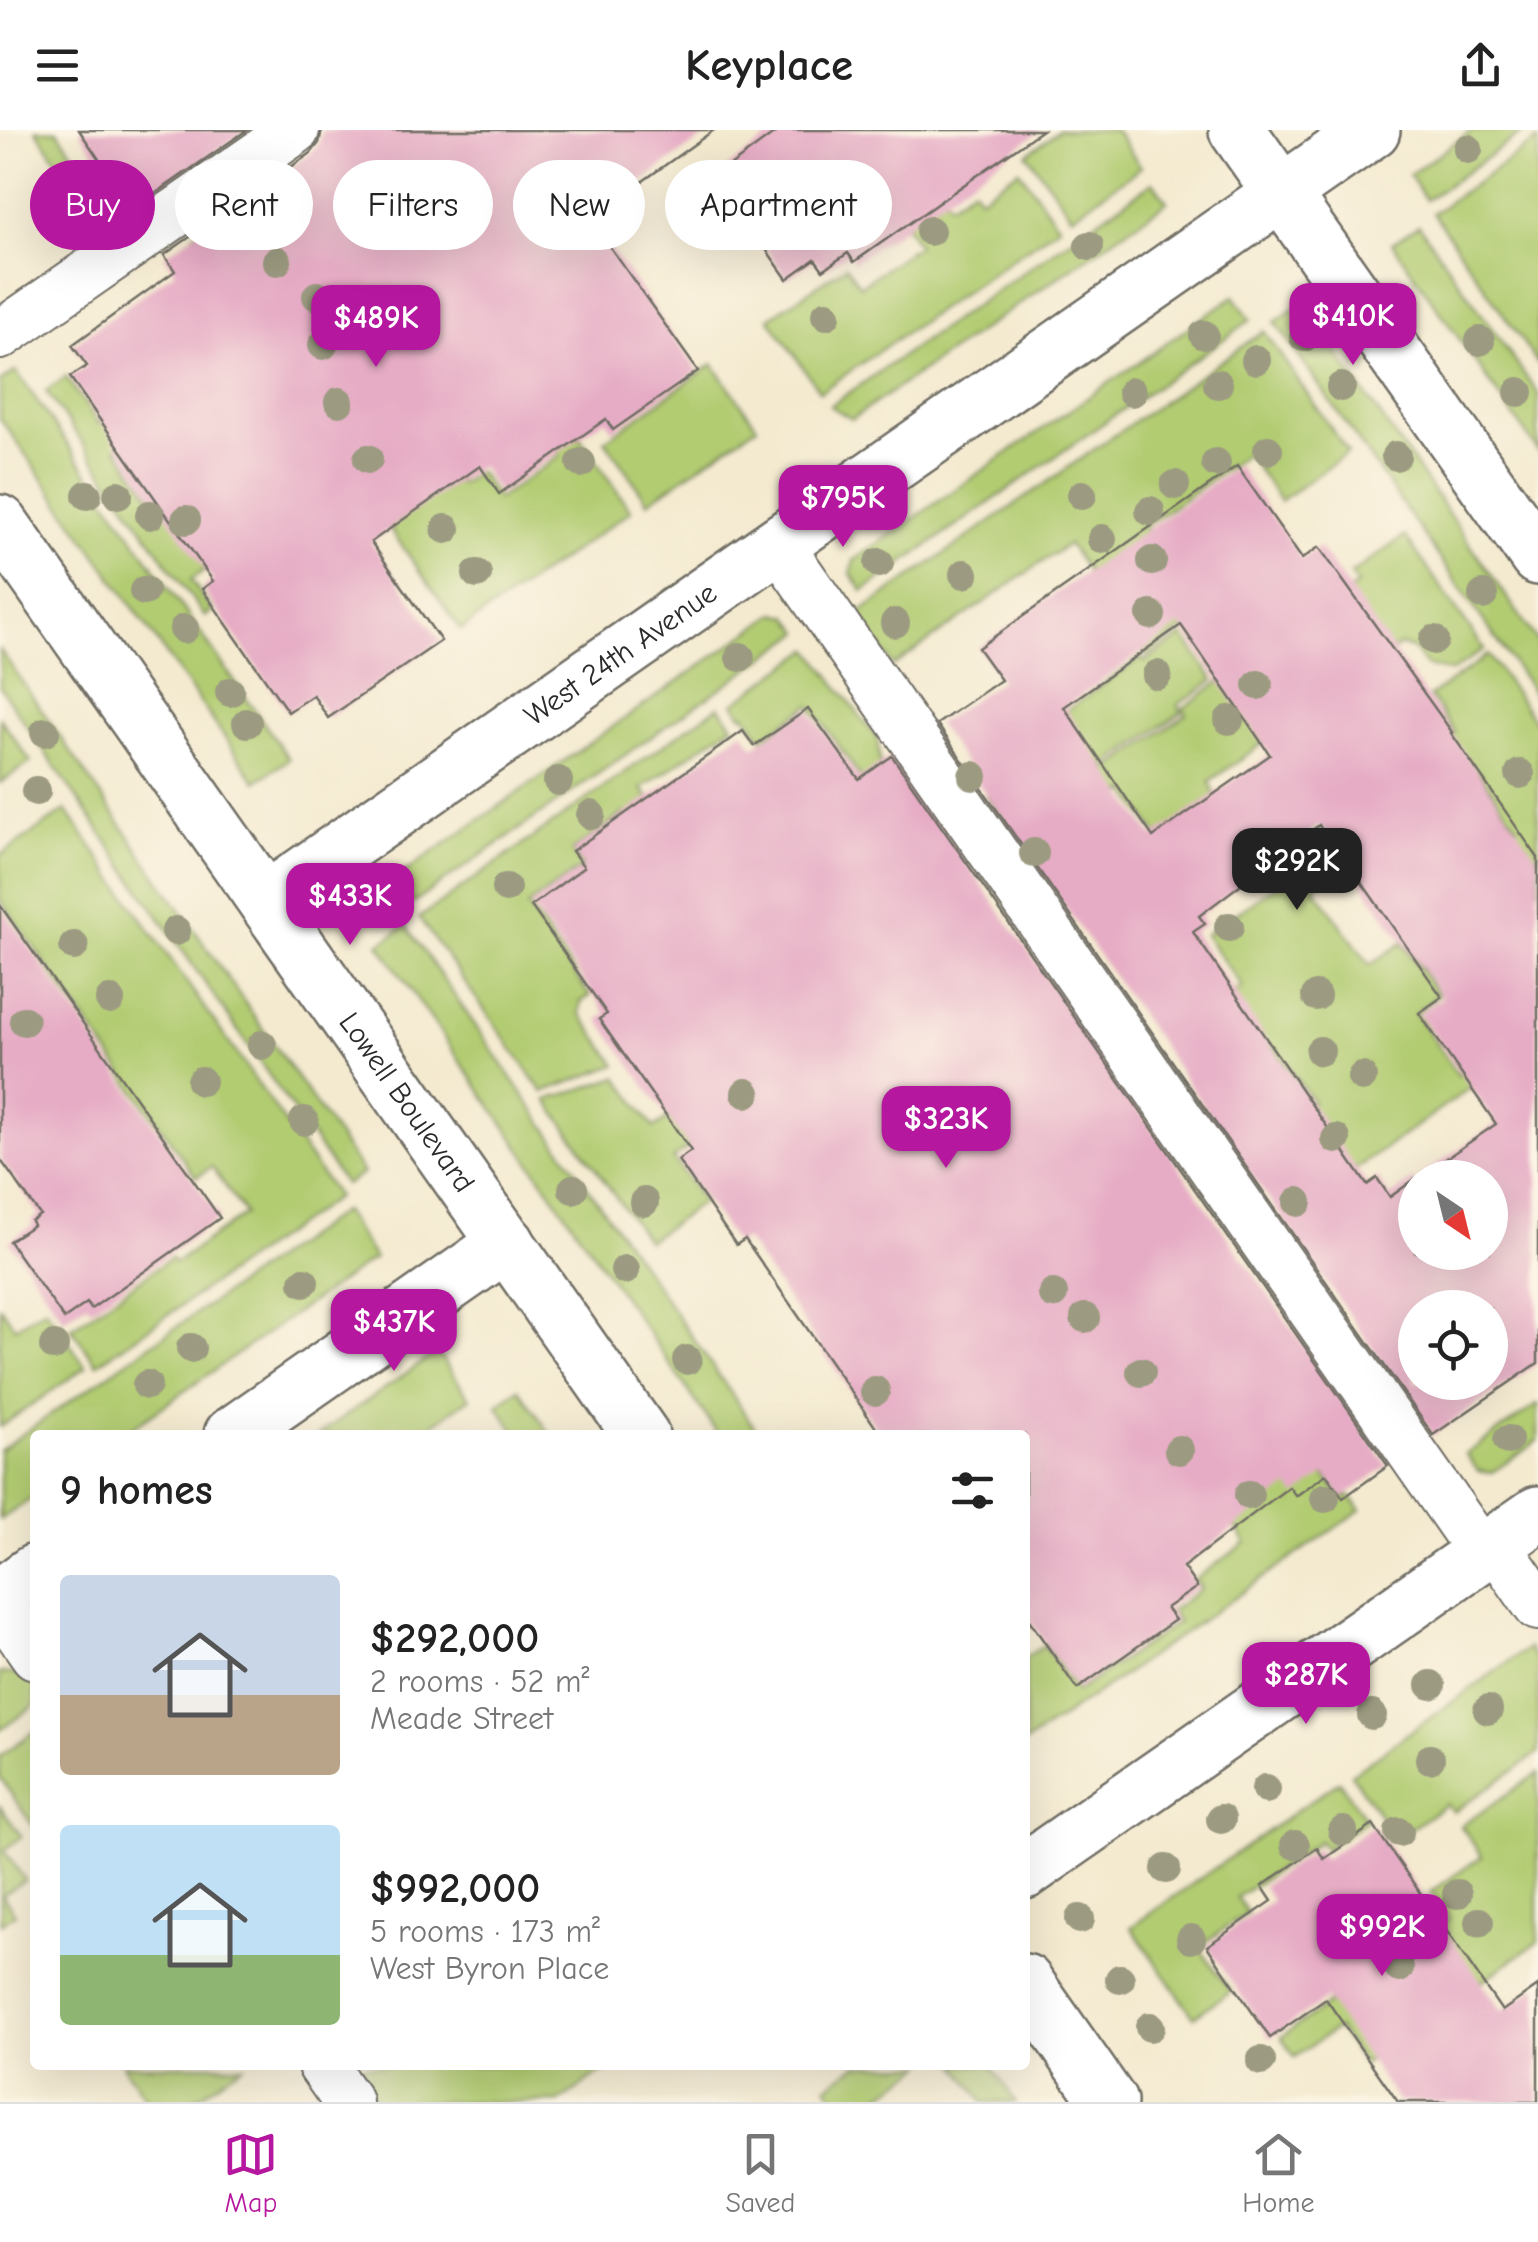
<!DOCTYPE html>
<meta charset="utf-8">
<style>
:root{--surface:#fff;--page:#f6f6f6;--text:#222;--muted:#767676;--line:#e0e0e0;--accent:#b5179e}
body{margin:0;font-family:"Comic Neue",sans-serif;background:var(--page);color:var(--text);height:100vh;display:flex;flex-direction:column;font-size:38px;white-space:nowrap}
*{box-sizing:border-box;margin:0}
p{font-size:32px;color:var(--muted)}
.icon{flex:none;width:55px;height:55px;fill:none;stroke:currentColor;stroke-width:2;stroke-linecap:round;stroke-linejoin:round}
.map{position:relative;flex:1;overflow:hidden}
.side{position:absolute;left:30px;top:1300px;width:1000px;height:640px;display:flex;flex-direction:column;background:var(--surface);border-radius:10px;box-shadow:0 10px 40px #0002}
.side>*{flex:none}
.guide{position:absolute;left:30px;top:30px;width:1000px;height:90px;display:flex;gap:20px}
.needle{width:65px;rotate:145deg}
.controls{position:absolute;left:1398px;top:1030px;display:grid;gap:20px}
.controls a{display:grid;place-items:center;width:110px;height:110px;border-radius:50%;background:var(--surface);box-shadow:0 10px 40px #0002;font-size:50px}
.price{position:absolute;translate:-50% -85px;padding:0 22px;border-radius:20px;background:var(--accent);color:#fff;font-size:32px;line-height:65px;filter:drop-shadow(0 2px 5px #0008)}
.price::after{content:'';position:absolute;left:50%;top:60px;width:30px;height:22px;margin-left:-15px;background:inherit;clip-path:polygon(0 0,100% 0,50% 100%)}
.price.selected{background:#222;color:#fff}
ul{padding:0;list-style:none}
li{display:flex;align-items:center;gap:30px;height:250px;padding:0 30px}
li span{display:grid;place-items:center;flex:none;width:280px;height:200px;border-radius:10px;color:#555}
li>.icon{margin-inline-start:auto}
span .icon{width:120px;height:120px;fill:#fffc;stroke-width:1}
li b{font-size:42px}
h2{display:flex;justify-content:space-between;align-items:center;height:120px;padding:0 30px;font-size:42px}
.pill{padding:0 35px;border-radius:45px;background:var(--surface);box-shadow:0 10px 40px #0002;font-size:35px;line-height:90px}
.pill.selected{background:var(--accent);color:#fff}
header{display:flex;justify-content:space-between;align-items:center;height:130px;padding:0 30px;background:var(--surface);font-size:45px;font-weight:600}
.menu{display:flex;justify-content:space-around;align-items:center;height:140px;border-top:2px solid var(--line);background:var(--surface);font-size:28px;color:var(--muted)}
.menu a{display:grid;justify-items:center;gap:5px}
.menu .selected{color:var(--accent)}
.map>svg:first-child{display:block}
.green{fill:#b2cc72;stroke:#6e7c4e;stroke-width:2.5}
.building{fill:#e6acc5;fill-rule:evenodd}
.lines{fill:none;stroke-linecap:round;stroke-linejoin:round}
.service-casing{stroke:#716e65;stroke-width:52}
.minor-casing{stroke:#716e65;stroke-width:60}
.tertiary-casing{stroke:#716e65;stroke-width:60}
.service{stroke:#fff;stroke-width:48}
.minor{stroke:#fff;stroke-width:55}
.tertiary{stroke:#fff;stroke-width:55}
.tree{fill:#9c9b81}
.labels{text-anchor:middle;stroke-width:9;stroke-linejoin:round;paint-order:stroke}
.street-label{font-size:30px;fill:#2b2b2b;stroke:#fcf5e5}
</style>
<header><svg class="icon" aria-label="menu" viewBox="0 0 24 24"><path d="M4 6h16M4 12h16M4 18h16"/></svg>Keyplace<svg class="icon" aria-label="share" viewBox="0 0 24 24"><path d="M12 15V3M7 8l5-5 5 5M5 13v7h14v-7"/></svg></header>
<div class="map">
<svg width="1538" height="1972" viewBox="0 0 1538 1972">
<rect width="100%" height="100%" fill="#fcf5e5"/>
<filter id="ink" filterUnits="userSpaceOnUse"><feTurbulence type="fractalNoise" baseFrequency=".01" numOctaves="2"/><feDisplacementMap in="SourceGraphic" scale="20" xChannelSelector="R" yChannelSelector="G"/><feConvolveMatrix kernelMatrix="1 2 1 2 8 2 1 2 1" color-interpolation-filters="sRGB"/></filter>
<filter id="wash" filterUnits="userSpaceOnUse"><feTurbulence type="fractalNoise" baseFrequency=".0048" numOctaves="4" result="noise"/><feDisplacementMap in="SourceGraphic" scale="40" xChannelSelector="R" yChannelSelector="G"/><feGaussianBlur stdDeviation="2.25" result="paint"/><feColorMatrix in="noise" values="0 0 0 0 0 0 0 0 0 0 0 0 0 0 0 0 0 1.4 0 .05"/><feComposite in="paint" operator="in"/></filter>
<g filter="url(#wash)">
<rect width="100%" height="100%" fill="#f4ead0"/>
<!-- green -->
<g class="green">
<path d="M36,0h21l46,65 -15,10z"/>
<path d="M1059,0h56l26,37 -69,49 -45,-62z"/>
<path d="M1473,0h53l-100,70 -17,-25z"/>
<path d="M1538,10v224l-105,-151z"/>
<path d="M1019,40l40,56 -239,166 -51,-74 77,-52 14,20 58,-41 -14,-22 40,-27 6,8 23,-16 7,9z"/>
<path d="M1153,52l14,20 -315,217 -22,-13z"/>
<path d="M266,54l86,146 108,154 18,-12 20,27 62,-43 -28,-42 21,-15 78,112 -170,119 -127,-181 -128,120 -15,11 21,31 -7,6 -159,-226 20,-14 33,47 16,-10 17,23 -15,11 34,48 16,-10 26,-251z"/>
<path d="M1419,95l119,169v57l-146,-208z"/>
<path d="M1234,166l17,24 -388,271 -12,-17 3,-14z"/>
<path d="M1302,173l236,339v57l-263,-377z"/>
<path d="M1264,201l84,122 -68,48 -33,-47 -103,73 61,88 -59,41 -78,-112 -175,122 -35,-52z"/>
<path d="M713,234l44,62 -109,76 -43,-62z"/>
<path d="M16,241l273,388 -33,23 -256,-364v-36z"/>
<path d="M1405,406l79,113 -33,23 -25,-6 -12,-16 -14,-5 -190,136 9,28 -53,37 -39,-55 -35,24 -16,-23 111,-78 -4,-6 174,-123 -6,-11z"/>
<path d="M776,483l13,3 12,16 -388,271 -17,-25z"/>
<path d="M1183,506l31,44 -36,25 4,7 -111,78 -18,54 -23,15 -44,-64 75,-52 -13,-20 93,-65 3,4z"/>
<path d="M810,519l68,91 5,69 -73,-104 -48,33 -17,-24 -3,1 -8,-12z"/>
<path d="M0,520l363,523 -18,12 -345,-498z"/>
<path d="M1488,525l50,71v164l-115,80 -15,-22 110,-78 -21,-30 20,-14 -39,-55 -164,116 56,78 32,-22 36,52 -23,18 43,62 22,-15 10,14 -192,136 -47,-65 62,-43 -39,-55 -45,31 -7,-77 20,-14 -37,-52 132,-92 101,-97 17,-13 -25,-37z"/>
<path d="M719,576l14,19 -91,63 11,17 -22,16 -7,-8 -52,38 10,16 -55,39 63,90 -9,6 -1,11 37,52 -74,27 -124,-174z"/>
<path d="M0,588l31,44 -31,21z"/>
<path d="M66,680l271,387 -240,167 -26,-36 100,-70 4,5 70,-49 -33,-47 -16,10 -196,-278v-43z"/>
<path d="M406,796l354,509h-41l-340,-491z"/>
<path d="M854,901l-181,127 30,44 -56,39 -100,-141 71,-23 36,51 126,-87z"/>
<path d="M343,1081l31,47 -252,177h-87v61l-35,24v-70z"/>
<path d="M0,1177l15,20 30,-19 41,59 -86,60z"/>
<path d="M437,1222l33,46 -52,37h-100z"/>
<path d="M519,1259l32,46h-33l-21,-30z"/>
<path d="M1538,1274v37l-47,32 -13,-2 -12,-17z"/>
<path d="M1299,1308l43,62 8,-4 11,14 -336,233v-85l19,-13 32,47 102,-70 -7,-12 30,-21 -6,-10 51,-36 -42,-63z"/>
<path d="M1528,1518l10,15v90l-85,59 -7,-8 -50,35 -45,-65z"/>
<path d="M0,1543l35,3v29l-35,25z"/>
<path d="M35,1601v97h-1l-34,-51v-21z"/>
<path d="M1538,1643v169l-175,122 -26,-36 -42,29 -14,-20 168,-118 -18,-27 51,-36 -21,-30z"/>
<path d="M1339,1651l27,39 -41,29 -6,-8 -82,56 10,16 -48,34 31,44 -36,26 -63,-90z"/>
<path d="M0,1676l22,31 -18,13 21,30 -22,15 12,19 -14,10z"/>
<path d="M122,1935h121l-52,37h-43z"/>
<path d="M352,1935h260l-53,37h-181z"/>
<path d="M857,1935h67l-53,37h-40l5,-4 -9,-12z"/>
<path d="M957,1935h34l25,37h-33z"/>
</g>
<g id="blocks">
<!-- building -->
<g class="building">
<path d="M79,0h168l-114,79z"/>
<path d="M322,0h392l-124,89 108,152 -85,59 -7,-11 -107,75 -19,-28 -109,76 70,99 -113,77 -15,-23 -25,17 -86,-123 11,-8 -143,-204 17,-11 -15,-21 103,-74 -11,-16 147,-102 8,-10z"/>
<path d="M779,0h263l-188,132 -6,-9 -25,17 -8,-11 -28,20 -72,-102z"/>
<path d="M1237,336l65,93 17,-12 133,185 -1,1 87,125v505l-105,72 -496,-711 64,-44 -23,-32zM1181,495l89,130 -117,82 -89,-130zM1319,695l4,6 2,-1 117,167 -23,16 77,111 -78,54h72v74h-75v-73l-25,18 -13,-19 -10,7 -174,-253 12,-8 -6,-8zM1415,1178h75v74h-75z"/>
<path d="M808,579l51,70 33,-23 496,710 -45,32 -17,-24 -30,22 -7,-9 -106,80 14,20 -31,21 9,12 -98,69 -52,-75v-179h-144l-136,-196 -9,6 -58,-85 13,-9 -92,-132 8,-5 -76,-108 53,-39 -12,-16 171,-120 11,15z"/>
<path d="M0,775l220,313 -129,91 -4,-6 -23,16 -55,-78 24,-16 -2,-4 9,-6 -40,-56z"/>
<path d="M1373,1695l129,186 36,-25v116h-140l-72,-103 -56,39 -63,-92 65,-45 -10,-15 55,-38 7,11z"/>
</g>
</g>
</g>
<g filter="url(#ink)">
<use href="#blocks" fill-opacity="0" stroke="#716e65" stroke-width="2.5"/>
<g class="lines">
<defs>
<g id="service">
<path d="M0,205l295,-205"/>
<path d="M778,414l704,1009"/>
<path d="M1495,1414l43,62"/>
<path d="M0,1475l35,50"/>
<path d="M322,1935l26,37"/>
</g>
<g id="minor">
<path d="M1237,0l301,427"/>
<path id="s1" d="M266,771l1106,-771"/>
<path d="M232,1305l275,-192"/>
<path d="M0,1467l35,-25"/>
<path d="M1025,1741l513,-357"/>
</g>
<g id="tertiary">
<path id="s2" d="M0,393l641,912"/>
<path d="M1025,1852l84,120"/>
</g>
</defs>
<!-- service casing -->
<use href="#service" class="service-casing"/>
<!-- minor casing -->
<use href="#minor" class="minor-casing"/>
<!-- tertiary casing -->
<use href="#tertiary" class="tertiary-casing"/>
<!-- service -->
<use href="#service" class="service"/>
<!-- minor -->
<use href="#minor" class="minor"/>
<!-- tertiary -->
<use href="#tertiary" class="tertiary"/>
</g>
<!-- trees -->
<g class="tree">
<circle cx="1468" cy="19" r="15"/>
<circle cx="930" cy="101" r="15"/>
<circle cx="1089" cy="116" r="15"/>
<circle cx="277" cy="131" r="15"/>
<circle cx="317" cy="166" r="15"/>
<circle cx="826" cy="185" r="15"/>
<circle cx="1204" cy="205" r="15"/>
<circle cx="1304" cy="207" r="15"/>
<circle cx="1480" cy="211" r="15"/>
<circle cx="323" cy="215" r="15"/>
<circle cx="1256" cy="230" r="15"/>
<circle cx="1218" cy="254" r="15"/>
<circle cx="1341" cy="257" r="15"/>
<circle cx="1132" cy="262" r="15"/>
<circle cx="1519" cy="262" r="15"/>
<circle cx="339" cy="272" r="15"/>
<circle cx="1268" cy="320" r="15"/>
<circle cx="1396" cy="326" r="15"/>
<circle cx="368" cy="329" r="15"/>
<circle cx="581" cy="333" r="15"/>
<circle cx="1216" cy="333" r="15"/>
<circle cx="1175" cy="355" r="15"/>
<circle cx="87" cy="365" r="15"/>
<circle cx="118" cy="365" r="15"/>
<circle cx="1082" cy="365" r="15"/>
<circle cx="1150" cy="381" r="15"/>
<circle cx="150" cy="385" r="15"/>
<circle cx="186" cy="390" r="15"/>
<circle cx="446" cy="399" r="15"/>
<circle cx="1102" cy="409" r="15"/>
<circle cx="1152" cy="431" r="15"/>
<circle cx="879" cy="433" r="15"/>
<circle cx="477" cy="444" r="15"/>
<circle cx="964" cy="444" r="15"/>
<circle cx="144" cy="461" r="15"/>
<circle cx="1483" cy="465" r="15"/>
<circle cx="1151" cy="485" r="15"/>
<circle cx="895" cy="493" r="15"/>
<circle cx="184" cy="499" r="15"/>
<circle cx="1434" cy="510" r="15"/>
<circle cx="740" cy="527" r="15"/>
<circle cx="1157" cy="545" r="15"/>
<circle cx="1258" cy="555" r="15"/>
<circle cx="230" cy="562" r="15"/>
<circle cx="1229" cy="590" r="15"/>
<circle cx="247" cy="593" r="15"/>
<circle cx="45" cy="602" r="15"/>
<circle cx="1520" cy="644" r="15"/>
<circle cx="973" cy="646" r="15"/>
<circle cx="558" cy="651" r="15"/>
<circle cx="36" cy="661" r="15"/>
<circle cx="591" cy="685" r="15"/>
<circle cx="1034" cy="723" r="15"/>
<circle cx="506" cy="758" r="15"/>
<circle cx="1229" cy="797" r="15"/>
<circle cx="176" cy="801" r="15"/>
<circle cx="74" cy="816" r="15"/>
<circle cx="1316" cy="866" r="15"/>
<circle cx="110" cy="870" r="15"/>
<circle cx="24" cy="891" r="15"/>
<circle cx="262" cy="915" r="15"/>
<circle cx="1320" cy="921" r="15"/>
<circle cx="1362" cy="947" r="15"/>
<circle cx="201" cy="951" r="15"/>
<circle cx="746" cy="963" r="15"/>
<circle cx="304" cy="991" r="15"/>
<circle cx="1336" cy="1009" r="15"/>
<circle cx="573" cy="1059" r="15"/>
<circle cx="644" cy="1072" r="15"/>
<circle cx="1298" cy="1072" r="15"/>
<circle cx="625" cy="1140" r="15"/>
<circle cx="304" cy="1152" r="15"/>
<circle cx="1053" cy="1164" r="15"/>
<circle cx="1085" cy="1188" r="15"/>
<circle cx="54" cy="1216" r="15"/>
<circle cx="191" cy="1218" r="15"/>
<circle cx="687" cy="1230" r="15"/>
<circle cx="1141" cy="1242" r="15"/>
<circle cx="147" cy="1255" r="15"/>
<circle cx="875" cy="1261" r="15"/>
<circle cx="1508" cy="1310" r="15"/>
<circle cx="1179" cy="1320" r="15"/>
<circle cx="1249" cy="1365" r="15"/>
<circle cx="1325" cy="1368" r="15"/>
<circle cx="1431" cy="1555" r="15"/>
<circle cx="1488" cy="1580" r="15"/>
<circle cx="1372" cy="1585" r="15"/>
<circle cx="1430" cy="1629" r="15"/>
<circle cx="1266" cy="1659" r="15"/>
<circle cx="1221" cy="1689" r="15"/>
<circle cx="1343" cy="1701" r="15"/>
<circle cx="1399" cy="1702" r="15"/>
<circle cx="1295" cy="1715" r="15"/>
<circle cx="1166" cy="1739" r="15"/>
<circle cx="1457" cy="1764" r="15"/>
<circle cx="1080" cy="1789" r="15"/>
<circle cx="1479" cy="1792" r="15"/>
<circle cx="1191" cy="1809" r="15"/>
<circle cx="1399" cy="1838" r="15"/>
<circle cx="1120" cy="1849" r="15"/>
<circle cx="1150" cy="1897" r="15"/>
<circle cx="1261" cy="1931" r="15"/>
</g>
</g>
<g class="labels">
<!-- street labels -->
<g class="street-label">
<text dy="10" stroke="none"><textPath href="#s1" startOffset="432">West 24th Avenue</textPath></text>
<text dy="10" stroke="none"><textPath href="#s2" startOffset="708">Lowell Boulevard</textPath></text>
</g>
</g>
</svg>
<div class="controls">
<a><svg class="needle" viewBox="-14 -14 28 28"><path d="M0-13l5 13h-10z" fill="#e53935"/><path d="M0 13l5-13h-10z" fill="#767676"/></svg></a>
<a><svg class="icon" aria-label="locate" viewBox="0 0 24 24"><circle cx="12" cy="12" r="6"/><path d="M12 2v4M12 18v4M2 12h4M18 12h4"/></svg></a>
</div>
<b class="price" style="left:1353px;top:238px">$410K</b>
<b class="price" style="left:376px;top:240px">$489K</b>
<b class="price" style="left:843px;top:420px">$795K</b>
<b class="price selected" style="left:1297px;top:783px">$292K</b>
<b class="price" style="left:350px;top:818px">$433K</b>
<b class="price" style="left:946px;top:1041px">$323K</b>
<b class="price" style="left:394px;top:1244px">$437K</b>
<b class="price" style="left:1306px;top:1597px">$287K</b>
<b class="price" style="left:1382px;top:1849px">$992K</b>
<div class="guide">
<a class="pill selected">Buy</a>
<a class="pill">Rent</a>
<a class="pill">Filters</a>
<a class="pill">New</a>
<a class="pill">Apartment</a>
</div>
<section class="side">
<h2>9 homes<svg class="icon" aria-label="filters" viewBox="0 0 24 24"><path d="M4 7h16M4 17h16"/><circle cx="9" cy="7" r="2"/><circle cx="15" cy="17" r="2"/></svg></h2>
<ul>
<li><span style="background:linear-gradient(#c9d6e8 60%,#b9a48a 0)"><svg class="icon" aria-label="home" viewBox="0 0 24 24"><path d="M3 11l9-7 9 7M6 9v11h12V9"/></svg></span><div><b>$292,000</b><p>2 rooms · 52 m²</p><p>Meade Street</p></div></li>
<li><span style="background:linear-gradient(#bfe0f5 65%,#8fb573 0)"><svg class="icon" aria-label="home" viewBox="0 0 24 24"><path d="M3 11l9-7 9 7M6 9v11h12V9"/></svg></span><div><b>$992,000</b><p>5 rooms · 173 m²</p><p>West Byron Place</p></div></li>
</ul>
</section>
</div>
<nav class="menu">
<a class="selected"><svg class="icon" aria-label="map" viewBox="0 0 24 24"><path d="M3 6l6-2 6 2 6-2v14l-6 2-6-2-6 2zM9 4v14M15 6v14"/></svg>Map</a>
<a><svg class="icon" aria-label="saved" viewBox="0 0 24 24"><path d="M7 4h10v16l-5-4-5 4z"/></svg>Saved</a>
<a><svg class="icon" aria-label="home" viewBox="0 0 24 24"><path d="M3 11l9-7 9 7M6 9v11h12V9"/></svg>Home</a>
</nav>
